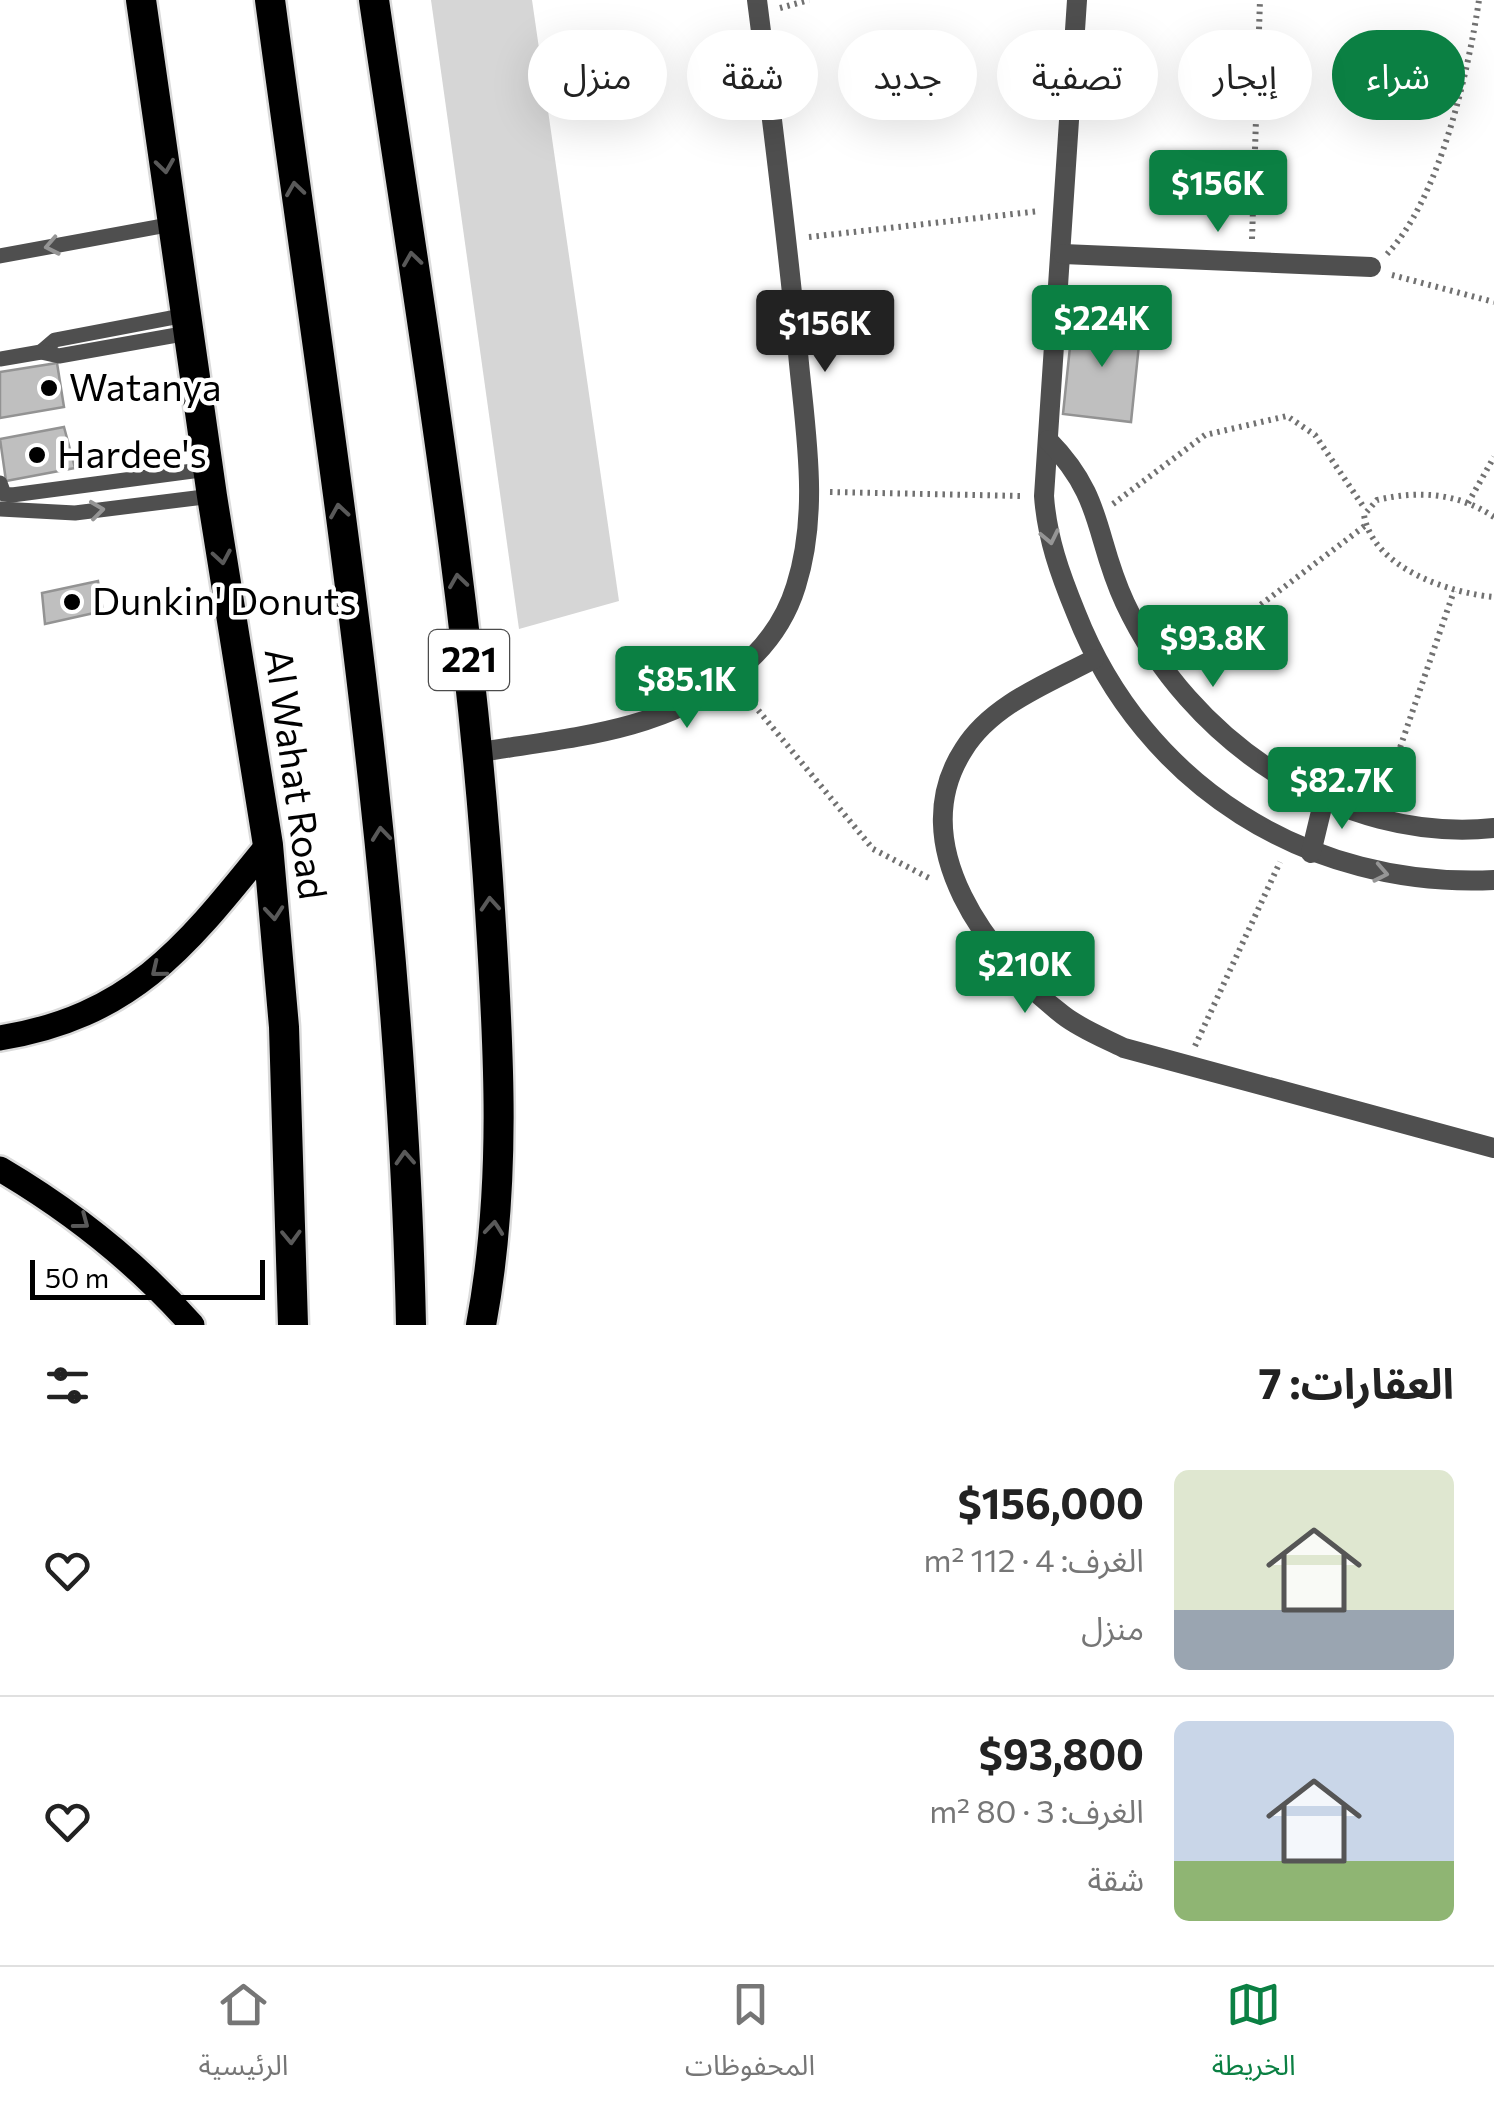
<!DOCTYPE html>
<html lang="ar">
<meta charset="utf-8">
<style>
:root{--surface:#fff;--page:#f2f2f2;--text:#222;--muted:#767676;--line:#e0e0e0;--accent:#0b8043}
body{margin:0;font-family:Commissioner,"Noto Sans Arabic",sans-serif;background:var(--page);color:var(--text);direction:rtl;height:100vh;display:flex;flex-direction:column;font-size:38px;white-space:nowrap}
*{box-sizing:border-box;margin:0}
p{font-size:32px;color:var(--muted)}
.icon{flex:none;width:55px;height:55px;fill:none;stroke:currentColor;stroke-width:2;stroke-linecap:round;stroke-linejoin:round}
.map{position:relative;height:1325px;overflow:hidden;direction:ltr}
.drawer{display:flex;flex-direction:column;background:var(--surface);flex:1}
.drawer>*{flex:none}
.hud{position:absolute;left:30px;top:30px;width:1435px;height:90px;direction:rtl;display:flex;gap:20px}
.scale{position:absolute;left:30px;bottom:25px;width:235px;box-sizing:border-box;padding-left:10px;border:5px solid #000;border-top:0;font-size:28px;line-height:35px;white-space:nowrap;color:#000;-webkit-text-stroke:8px #fff;paint-order:stroke}
.price{position:absolute;translate:-50% -85px;padding:0 22px;border-radius:10px;background:var(--accent);color:#fff;font-size:32px;line-height:65px;filter:drop-shadow(0 2px 5px #0008)}
.price::after{content:'';position:absolute;left:50%;top:60px;width:30px;height:22px;margin-left:-15px;background:inherit;clip-path:polygon(0 0,100% 0,50% 100%)}
.price.on{background:#222;color:#fff}
ul{padding:0;list-style:none}
li{display:flex;align-items:center;gap:30px;height:250px;padding:0 40px}
li+li{border-top:2px solid var(--line)}
li span{display:grid;place-items:center;flex:none;width:280px;height:200px;border-radius:15px;color:#555}
li>.icon{margin-inline-start:auto}
span .icon{width:120px;height:120px;fill:#fffc;stroke-width:1}
li b{font-size:42px}
h2{display:flex;justify-content:space-between;align-items:center;height:120px;padding:0 40px;font-size:42px}
.pill{padding:0 35px;border-radius:45px;background:var(--surface);box-shadow:0 10px 40px #0002;font-size:35px;line-height:90px}
.pill.on{background:var(--accent);color:#fff}
.dock{display:flex;justify-content:space-around;align-items:center;height:140px;border-top:2px solid var(--line);background:var(--surface);font-size:28px;color:var(--muted)}
.dock a{display:grid;justify-items:center;gap:5px}
.dock .on{color:var(--accent)}
.map>svg:first-child{display:block}
.green{fill:#d6d6d6}
.building{fill:#bfbfbf;stroke:#939393;stroke-width:2.5}
.lines{fill:none;stroke-linecap:round;stroke-linejoin:round}
.primary-casing{stroke:#dbdbdb;stroke-width:30}
.highway-casing{stroke:#dbdbdb;stroke-width:35}
.path{stroke:#717171;stroke-width:6;stroke-dasharray:2.5 5;stroke-linecap:butt}
.lane{stroke:#4f4f4f;stroke-width:15}
.street{stroke:#4f4f4f;stroke-width:20}
.primary{stroke:#000;stroke-width:25}
.highway{stroke:#000;stroke-width:30}
.oneway{stroke:#595959}
.oneway2{stroke:#959595}
.poi-dot{fill:#000;stroke:#fff;stroke-width:4}
.labels{text-anchor:middle;stroke-width:9;stroke-linejoin:round;paint-order:stroke}
.shield{fill:#fff;stroke:#4c4c4c;stroke-width:2.5}
.shield-label{font-size:35px;font-weight:bold;fill:#000}
.poi-label{font-size:38px;fill:#000;stroke:#fff;text-anchor:start}
.street-label{font-size:38px;fill:#000;stroke:#fff}
</style>
<div class="map">
<svg width="1494" height="1325" viewBox="0 0 1494 1325">
<rect width="100%" height="100%" fill="#fff"/>
<!-- green -->
<path class="green" d="M431,0h101l87,601 -100,28z"/>
<!-- building -->
<g class="building">
<path d="M1073,318l68,7 -10,97 -68,-8z"/>
<path d="M57,363l7,44 -64,11v-46z"/>
<path d="M64,427l11,41 -69,13 -6,-42z"/>
<path d="M98,581l5,30 -58,13 -3,-31z"/>
</g>
<g class="lines">
<defs>
<g id="primary">
<path d="M0,1038c134,-22 188,-94 268,-193"/>
<path d="M0,1169c73,43 136,93 192,156"/>
</g>
<g id="highway">
<path d="M141,0l71,496 56,349 16,182 9,298"/>
<path d="M270,0c59,441 132,880 141,1325"/>
<path d="M374,0c44,302 97,605 116,910 9,139 17,277 -9,415"/>
</g>
</defs>
<!-- primary casing -->
<use href="#primary" class="primary-casing"/>
<!-- highway casing -->
<use href="#highway" class="highway-casing"/>
<!-- path -->
<g class="path">
<path d="M780,8l29,-8"/>
<path d="M809,237l231,-26"/>
<path d="M1252,239l8,-239"/>
<path d="M1387,254c52,-55 81,-180 92,-254"/>
<path d="M1392,275l102,27"/>
<path d="M830,492l192,4"/>
<path d="M1468,503l26,-46"/>
<path d="M1113,504l92,-69 82,-19 28,19 50,74"/>
<path d="M1494,517c-36,-24 -75,-27 -117,-17l-13,15c9,53 85,78 130,82"/>
<path d="M1189,659l177,-134"/>
<path d="M744,693l129,156 58,30"/>
<path d="M1383,797l71,-206"/>
<path d="M1195,1046l85,-184"/>
</g>
<!-- lane -->
<g class="lane">
<path d="M0,256l173,-32"/>
<path d="M41,352l14,-12 131,-25"/>
<path d="M0,359l41,-7 18,4 129,-23"/>
<path d="M0,483l4,11 8,1 196,-26"/>
<path d="M0,509l75,4 137,-17"/>
</g>
<!-- street -->
<g class="street">
<path d="M1077,0l-33,496c3,42 16,78 32,117 68,173 233,276 418,267"/>
<path d="M1063,254l308,13"/>
<path d="M1048,440c57,58 46,97 77,163 64,137 214,241 369,225"/>
<path d="M1094,659c-45,24 -102,45 -130,90 -62,95 25,209 99,266 18,14 41,23 61,33l370,100"/>
<path d="M481,752c84,-14 181,-20 250,-76 30,-23 54,-54 65,-90 24,-76 9,-156 2,-233 -11,-118 -26,-235 -41,-353"/>
<path d="M1311,853l13,-54"/>
</g>
<!-- primary -->
<use href="#primary" class="primary"/>
<!-- highway -->
<use href="#highway" class="highway"/>
</g>
<!-- one-way arrows -->
<defs><path id="oneway-chevron" d="M-2-3.5L2.5 0L-2 3.5" fill="none" stroke-width="1.6" stroke-linecap="round" stroke-linejoin="round" transform="scale(2.5)"/></defs>
<g class="oneway">
<use href="#oneway-chevron" transform="translate(165 166) rotate(82)"/>
<use href="#oneway-chevron" transform="translate(295 189) rotate(-98)"/>
<use href="#oneway-chevron" transform="translate(412 259) rotate(-98)"/>
<use href="#oneway-chevron" transform="translate(339 511) rotate(-99)"/>
<use href="#oneway-chevron" transform="translate(222 557) rotate(80)"/>
<use href="#oneway-chevron" transform="translate(458 581) rotate(-98)"/>
<use href="#oneway-chevron" transform="translate(381 834) rotate(-96)"/>
<use href="#oneway-chevron" transform="translate(490 904) rotate(-94)"/>
<use href="#oneway-chevron" transform="translate(274 913) rotate(85)"/>
<use href="#oneway-chevron" transform="translate(158 970) rotate(141)"/>
<use href="#oneway-chevron" transform="translate(405 1158) rotate(-93)"/>
<use href="#oneway-chevron" transform="translate(82 1222) rotate(37)"/>
<use href="#oneway-chevron" transform="translate(494 1228) rotate(-84)"/>
<use href="#oneway-chevron" transform="translate(291 1237) rotate(88)"/>
</g>
<g class="oneway2">
<use href="#oneway-chevron" transform="translate(52 246) rotate(169)"/>
<use href="#oneway-chevron" transform="translate(97 510) rotate(-7)"/>
<use href="#oneway-chevron" transform="translate(1050 537) rotate(78)"/>
<use href="#oneway-chevron" transform="translate(1381 873) rotate(11)"/>
</g>
<!-- markers -->
<g class="poi-dot">
<circle cx="49" cy="388" r="10"/>
<circle cx="37" cy="455" r="10"/>
<circle cx="72" cy="602" r="10"/>
</g>
<g class="labels">
<!-- shield labels -->
<rect class="shield" x="429" y="630" width="80" height="60" rx="8"/>
<g class="shield-label">
<text x="469" y="672">221</text>
</g>
<!-- poi labels -->
<g class="poi-label">
<text x="69" y="401">Watanya</text>
<text x="57" y="468">Hardee's</text>
<text x="92" y="615">Dunkin' Donuts</text>
</g>
<!-- street labels -->
<g class="street-label">
<text transform="translate(295 774) rotate(82)" y="13">Al Wahat Road</text>
</g>
</g>
</svg>
<div class="scale">50 m</div>
<b class="price" style="left:1218px;top:235px">$156K</b>
<b class="price" style="left:1102px;top:370px">$224K</b>
<b class="price on" style="left:825px;top:375px">$156K</b>
<b class="price" style="left:1213px;top:690px">$93.8K</b>
<b class="price" style="left:687px;top:731px">$85.1K</b>
<b class="price" style="left:1342px;top:832px">$82.7K</b>
<b class="price" style="left:1025px;top:1016px">$210K</b>
<div class="hud">
<a class="pill on">شراء</a>
<a class="pill">إيجار</a>
<a class="pill">تصفية</a>
<a class="pill">جديد</a>
<a class="pill">شقة</a>
<a class="pill">منزل</a>
</div>
</div>
<section class="drawer">
<h2>العقارات: 7<svg class="icon" aria-label="filters" viewBox="0 0 24 24"><path d="M4 7h16M4 17h16"/><circle cx="9" cy="7" r="2"/><circle cx="15" cy="17" r="2"/></svg></h2>
<ul>
<li><span style="background:linear-gradient(#dfe7d0 70%,#9aa5b1 0)"><svg class="icon" aria-label="home" viewBox="0 0 24 24"><path d="M3 11l9-7 9 7M6 9v11h12V9"/></svg></span><div><b>$156,000</b><p>الغرف: 4 · 112 m²</p><p>منزل</p></div><svg class="icon" aria-label="heart" viewBox="0 0 24 24"><path d="M12 20l-8-8c-3-5 5-10 8-4 3-6 11-1 8 4z"/></svg></li>
<li><span style="background:linear-gradient(#c9d6e8 70%,#8fb573 0)"><svg class="icon" aria-label="home" viewBox="0 0 24 24"><path d="M3 11l9-7 9 7M6 9v11h12V9"/></svg></span><div><b>$93,800</b><p>الغرف: 3 · 80 m²</p><p>شقة</p></div><svg class="icon" aria-label="heart" viewBox="0 0 24 24"><path d="M12 20l-8-8c-3-5 5-10 8-4 3-6 11-1 8 4z"/></svg></li>
</ul>
</section>
<nav class="dock">
<a class="on"><svg class="icon" aria-label="map" viewBox="0 0 24 24"><path d="M3 6l6-2 6 2 6-2v14l-6 2-6-2-6 2zM9 4v14M15 6v14"/></svg>الخريطة</a>
<a><svg class="icon" aria-label="saved" viewBox="0 0 24 24"><path d="M7 4h10v16l-5-4-5 4z"/></svg>المحفوظات</a>
<a><svg class="icon" aria-label="home" viewBox="0 0 24 24"><path d="M3 11l9-7 9 7M6 9v11h12V9"/></svg>الرئيسية</a>
</nav>
